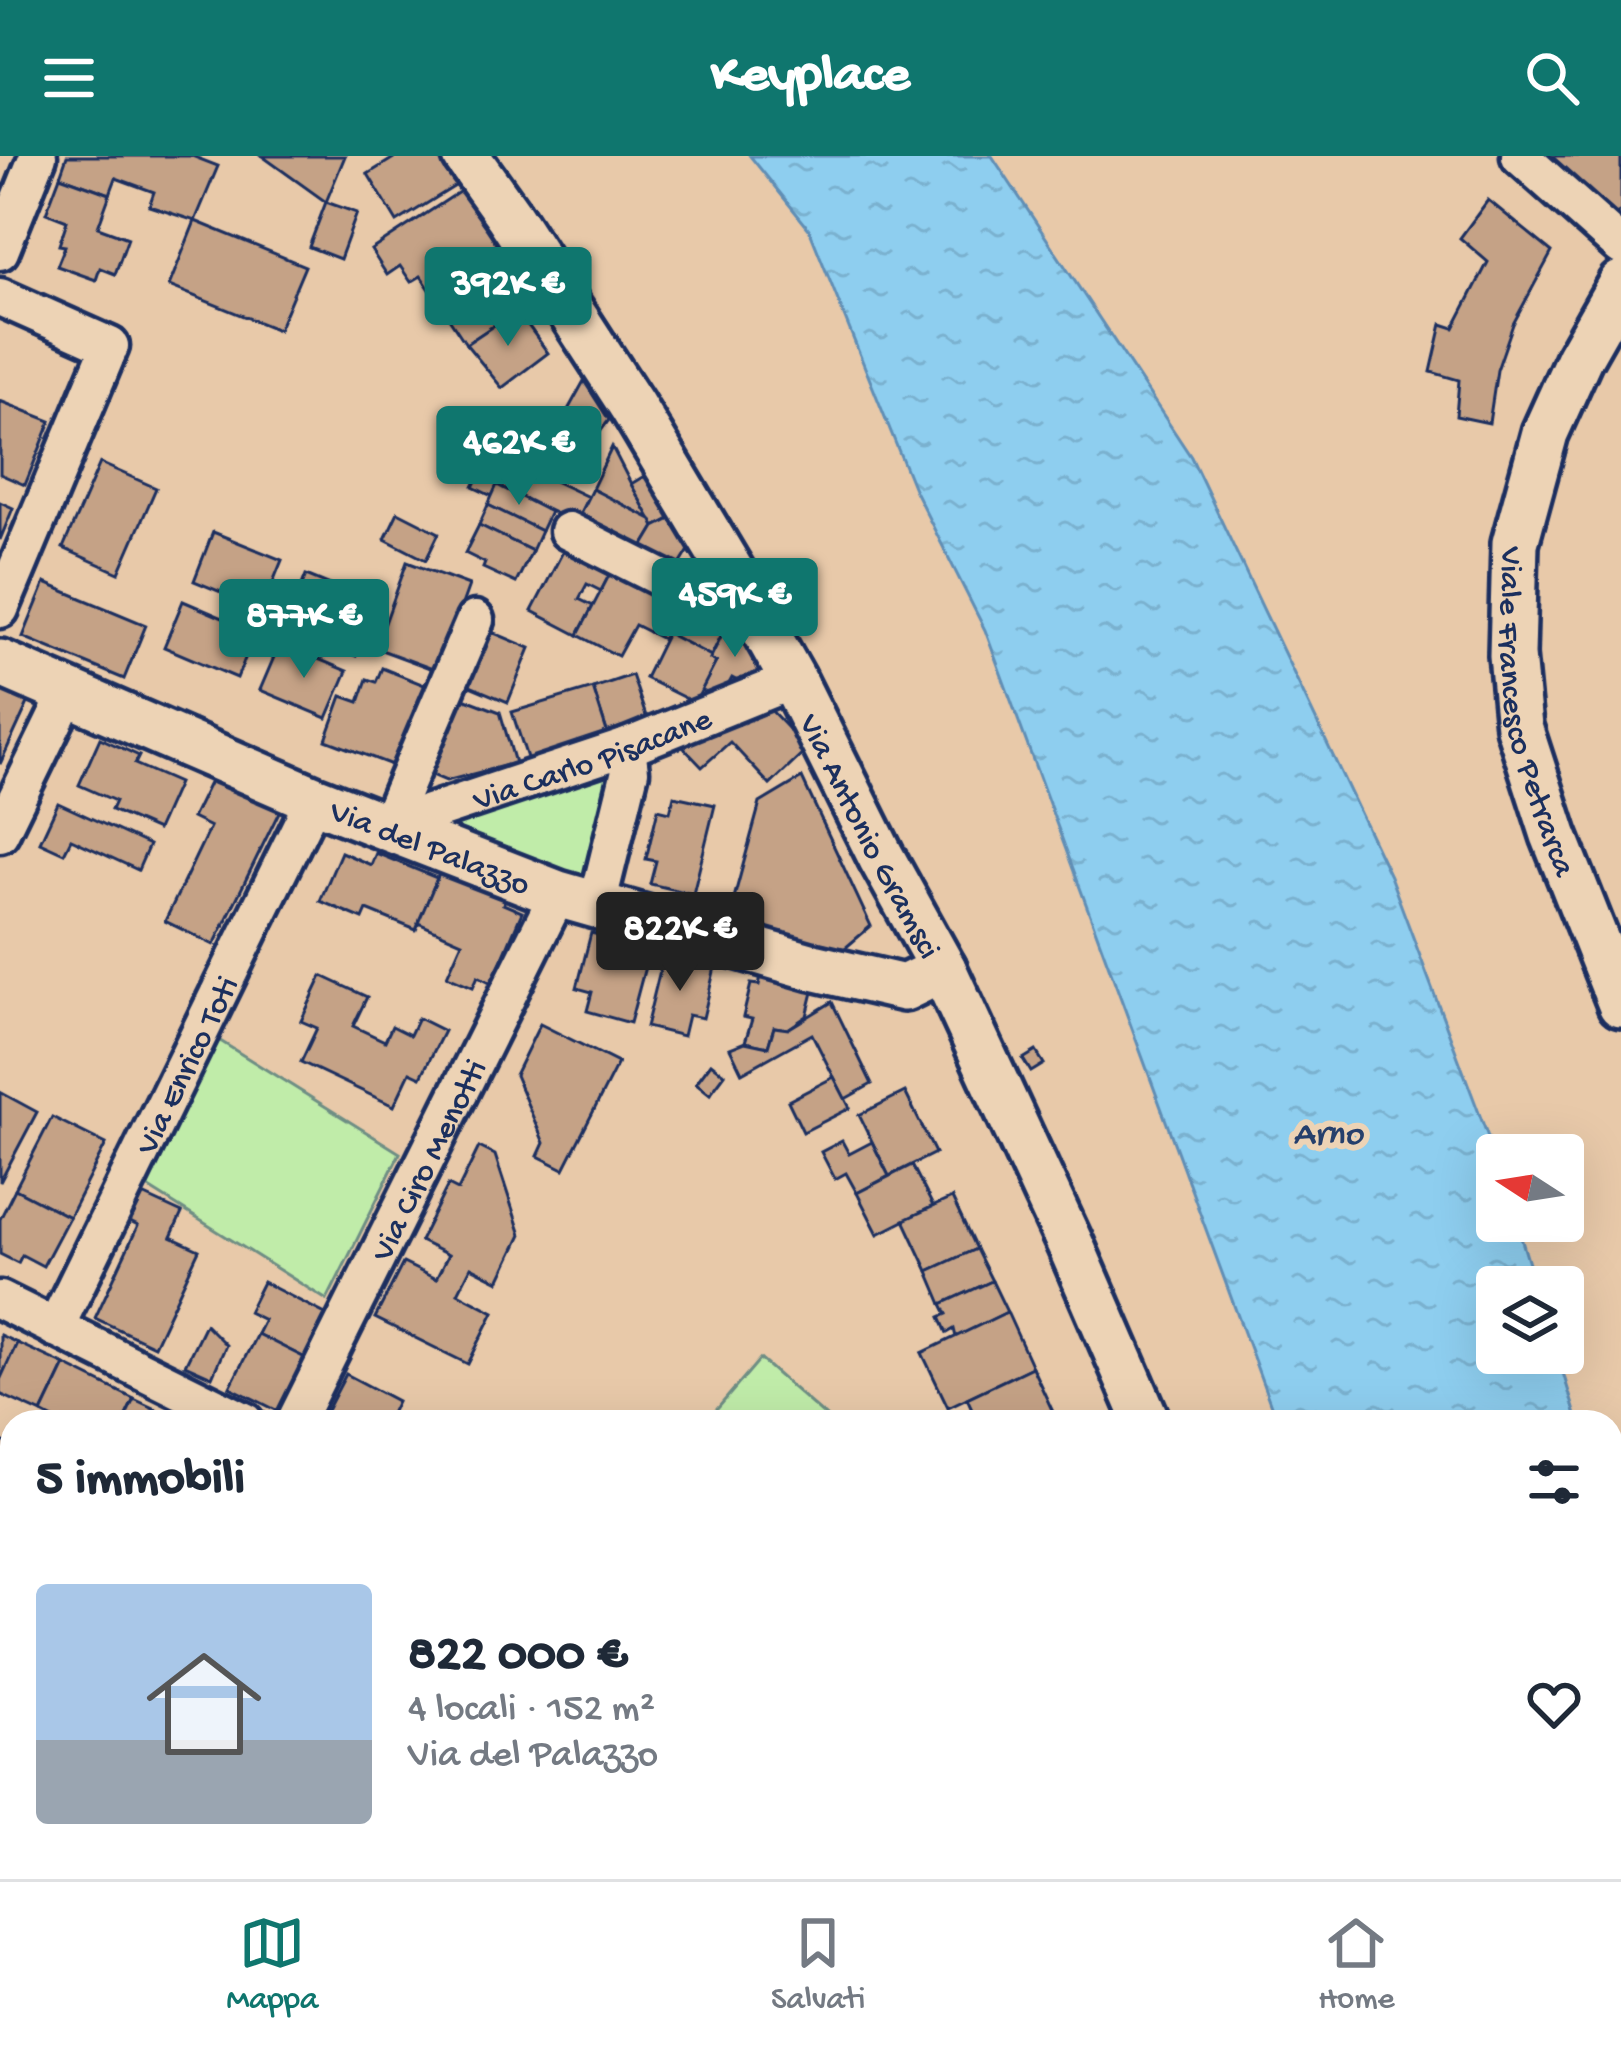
<!DOCTYPE html>
<html lang="it">
<meta charset="utf-8">
<style>
:root{--surface:#fff;--page:#f6f6f7;--text:#1f2937;--muted:#747a83;--line:#e0e1e3;--accent:#0f766e}
body{margin:0;font-family:"Gochi Hand",sans-serif;background:var(--page);color:var(--text);height:100vh;display:flex;flex-direction:column;font-size:45px;white-space:nowrap}
*{box-sizing:border-box;margin:0}
p{font-size:39px;color:var(--muted)}
.icon{flex:none;width:66px;height:66px;fill:none;stroke:currentColor;stroke-width:2;stroke-linecap:round;stroke-linejoin:round}
.map{position:relative;flex:1;overflow:hidden}
.side{position:absolute;left:0px;top:1254px;width:1623px;height:471px;display:flex;flex-direction:column;background:var(--surface);border-radius:36px 36px 0 0;box-shadow:0 12px 48px #0002}
.side>*{flex:none}
.needle{width:78px;rotate:282deg}
.tools{position:absolute;left:1476px;top:978px;display:grid;gap:24px}
.tools a{display:grid;place-items:center;width:108px;height:108px;border-radius:12px;background:var(--surface);box-shadow:0 12px 48px #0002;font-size:60px}
.price{position:absolute;translate:-50% -102px;padding:0 27px;border-radius:12px;background:var(--accent);color:#fff;font-size:39px;line-height:78px;filter:drop-shadow(0 3px 6px #0008)}
.price::after{content:'';position:absolute;left:50%;top:72px;width:36px;height:27px;margin-left:-18px;background:inherit;clip-path:polygon(0 0,100% 0,50% 100%)}
.price.active{background:#222;color:#fff}
ul{padding:0;list-style:none}
li{display:flex;align-items:center;gap:36px;height:300px;padding:0 36px}
li+li{border-top:3px solid var(--line)}
li span{display:grid;place-items:center;flex:none;width:336px;height:240px;border-radius:12px;color:#555}
li>.icon{margin-inline-start:auto}
span .icon{width:144px;height:144px;fill:#fffc;stroke-width:1}
li b{font-size:51px}
h2{display:flex;justify-content:space-between;align-items:center;height:144px;padding:0 36px;font-size:51px}
header{display:flex;justify-content:space-between;align-items:center;height:156px;padding:0 36px;background:var(--accent);color:#fff;font-size:54px;font-weight:800}
.dock{display:flex;justify-content:space-around;align-items:center;height:168px;border-top:3px solid var(--line);background:var(--surface);font-size:33px;color:var(--muted)}
.dock a{display:grid;justify-items:center;gap:6px}
.dock .active{color:var(--accent)}
.map>svg:first-child{display:block}
.green{fill:#c0eca9;stroke:#6e8e84;stroke-width:3}
.water{fill:url(#water-ripples);stroke:#608eb5;stroke-width:3}
.lines{fill:none;stroke-linecap:round;stroke-linejoin:round}
.stream{stroke:#608eb5;stroke-width:9}
.building{fill:#c5a286;stroke:#1b2f5e;stroke-width:3}
.minor-casing{stroke:#1b2f5e;stroke-width:45}
.major-casing{stroke:#1b2f5e;stroke-width:54}
.minor{stroke:#edd3b5;stroke-width:36}
.major{stroke:#edd3b5;stroke-width:45}
.labels{text-anchor:middle;stroke-width:12;stroke-linejoin:round;paint-order:stroke}
.street-label{font-size:33px;fill:#1b2f5e;stroke:#edd3b5}
.water-label{font-size:36px;font-style:italic;fill:#263f6c;stroke:#edd3b5}
</style>
<header><svg class="icon" aria-label="menu" viewBox="0 0 24 24"><path d="M4 6h16M4 12h16M4 18h16"/></svg>Keyplace<svg class="icon" aria-label="search" viewBox="0 0 24 24"><circle cx="10" cy="10" r="6"/><path d="M15 15l6 6"/></svg></header>
<div class="map">
<svg width="1621" height="1723" viewBox="0 0 1621 1723">
<defs>
<pattern id="water-ripples" width="26" height="14" patternUnits="userSpaceOnUse" patternTransform="scale(3)"><rect width="26" height="14" fill="#8eceef"/><path d="M2 4q2-2 4 0t4 0M15 11q2-2 4 0t4 0" fill="none" stroke="#7ab1cf"/></pattern>
</defs>
<rect width="100%" height="100%" fill="#e8c9a9"/>
<filter id="ink" filterUnits="userSpaceOnUse"><feTurbulence type="fractalNoise" baseFrequency=".00833" numOctaves="2"/><feDisplacementMap in="SourceGraphic" scale="24" xChannelSelector="R" yChannelSelector="G"/><feConvolveMatrix kernelMatrix="1 2 1 2 8 2 1 2 1" color-interpolation-filters="sRGB"/></filter>
<g filter="url(#ink)">
<!-- green -->
<g class="green">
<path d="M621,608l-33,123 -155,-59z"/>
<path d="M217,883l183,114 -73,147 -183,-115z"/>
<path d="M760,1203l72,63h-126z"/>
</g>
<!-- water -->
<g class="water">
<path d="M750,0h242l199,301 199,419 107,285v60h19l20,66h-39v66h60l21,69h-301l-292,-792 -71,-141 -105,-260z"/>
<path d="M1611,1370l10,33v320h-100l-8,-10h98z"/>
</g>
<g class="lines">
<!-- stream -->
<g class="stream">
<path d="M0,1528l12,5"/>
<path d="M344,1713l12,10"/>
</g>
</g>
<!-- building -->
<g class="building">
<path d="M67,0h125l26,10 -23,55 -46,-15 5,-14 -38,-14 -6,16 -50,-18z"/>
<path d="M262,0h83l-19,46z"/>
<path d="M397,0h47l16,27 -63,39 -29,-48z"/>
<path d="M1548,0h73v55l-9,5z"/>
<path d="M60,20l50,18 -12,33 30,11 -13,36 -15,-6 -4,12 -39,-14 8,-20 -6,-1 8,-24 -21,-8z"/>
<path d="M462,34l72,109 -68,45 -45,-68 -10,6 -11,-16 -13,9 -16,-25z"/>
<path d="M1488,44l64,52 -39,72 -16,46 -8,53 -33,-7 3,-36 -28,-8 11,-48 12,4 34,-66 -28,-24z"/>
<path d="M326,46l31,11 -17,46 -31,-12z"/>
<path d="M195,65l110,45 -27,64 -109,-44z"/>
<path d="M517,154l31,43 -46,35 -36,-44z"/>
<path d="M584,225l25,39 -32,43 -17,-11 5,-7 -12,-8z"/>
<path d="M0,245l51,20 -26,64 -25,-11z"/>
<path d="M504,268l48,24 -13,26 -29,-14 -18,36 -19,-9z"/>
<path d="M612,291l19,37 20,35 -59,-30z"/>
<path d="M510,304l78,37 -13,26 -78,-38z"/>
<path d="M100,307l56,25 -37,85 -56,-25z"/>
<path d="M654,314l25,44 -24,13 -24,-43z"/>
<path d="M497,329l53,27 -9,19 -53,-26z"/>
<path d="M592,333l59,30 4,8 -18,30 -62,-34z"/>
<path d="M0,346l13,6 -13,32z"/>
<path d="M488,349l53,26 -9,20 -53,-26z"/>
<path d="M398,356l41,21 -13,27 -41,-21z"/>
<path d="M671,363l20,28 -18,29 -36,-19 18,-30z"/>
<path d="M479,369l53,26 -16,32 -33,-15 2,-5 -20,-10z"/>
<path d="M213,376l69,28 -20,49 -68,-28z"/>
<path d="M570,382l46,24 -15,29 -14,-7 -8,15 14,7 -15,29 -46,-24z"/>
<path d="M407,406l62,23 -31,86 -62,-23z"/>
<path d="M616,406l55,28 -22,42 -14,-7 -17,31 -40,-21z"/>
<path d="M306,419l71,29 -21,52 -71,-29z"/>
<path d="M45,427l101,42 -22,54 -101,-42z"/>
<path d="M671,434l58,30 -18,36 -44,-23 -4,6 -14,-7z"/>
<path d="M183,445l73,31 -19,46 -73,-31z"/>
<path d="M729,464l29,14 10,27 -19,26 -17,-9 -12,22 -19,-10 15,-28 -6,-3z"/>
<path d="M487,474l43,18 -22,54 -43,-18z"/>
<path d="M667,477l44,23 -1,3 6,3 -21,41 -50,-25z"/>
<path d="M280,487l67,28 -20,47 -67,-28z"/>
<path d="M382,512l45,18 -30,81 -71,-27 16,-44 17,6 8,-23 9,3z"/>
<path d="M632,519l17,50 -40,13 -16,-50z"/>
<path d="M0,532l29,13 -29,63z"/>
<path d="M593,532l16,50 -80,26 -17,-52z"/>
<path d="M458,540l42,16 15,51 -69,18 -19,-8z"/>
<path d="M766,549l42,44 -38,36 -40,-43 -28,25 -20,-21 68,-37 9,4z"/>
<path d="M100,582l39,18 -4,8 43,19 -21,47 -46,-20 4,-9 -36,-16z"/>
<path d="M212,621l68,33 -66,135 -49,-24 45,-94 -18,-9z"/>
<path d="M802,622l69,148 -27,23 -116,-29 32,-117z"/>
<path d="M674,640l41,9 -22,89 -43,-10 6,-23 -10,-2 12,-50 12,3z"/>
<path d="M58,647l91,42 -11,25 -67,-31 -7,14 -24,-11z"/>
<path d="M341,696l30,13 5,-12 61,25 -21,52 -49,-20 -4,9 -43,-18z"/>
<path d="M440,716l65,28 -2,4 19,8 -30,71 -14,-7 -5,11 -26,-11 15,-34 -44,-19z"/>
<path d="M591,777l59,15 -20,75 -43,-12 5,-19 -15,-4z"/>
<path d="M664,798l51,13 -12,51 -15,-3 -5,21 -37,-9z"/>
<path d="M762,816l53,12 -8,32 -19,13 -14,-2 -6,20 -23,-5 7,-23 -9,-2 8,-33 8,1z"/>
<path d="M322,820l45,21 -14,29 32,15 7,-15 18,9 8,-17 26,13 -23,46 -11,-5 -16,34 -93,-44 16,-34 -16,-7z"/>
<path d="M832,846l40,82 -27,15 -33,-65 -70,39 -12,-25 15,-6 23,5 6,-20 14,2z"/>
<path d="M540,868l78,39 -54,106 -26,-13 6,-13 -29,-68z"/>
<path d="M1036,895l8,13 -13,8 -8,-13z"/>
<path d="M711,907l14,11 -15,20 -14,-11z"/>
<path d="M834,921l16,31 -47,24 -15,-31z"/>
<path d="M0,936l37,20 -37,70z"/>
<path d="M905,936l30,61 -46,23 -30,-61z"/>
<path d="M52,961l54,27 -37,73 -54,-28z"/>
<path d="M842,985l7,13 23,-12 17,34 -32,17 -11,-20 -11,6 -14,-27z"/>
<path d="M479,991l16,8 26,80 -22,46 -28,-14 -13,26 36,19 -26,52 -93,-46 28,-55 33,16 12,-24 -28,-14 28,-56 10,5z"/>
<path d="M912,1009l21,41 -55,28 -21,-41z"/>
<path d="M15,1033l54,28 -26,49 -21,-11 -4,8 -18,-9v-35z"/>
<path d="M143,1039l39,18 -11,24 28,13 -45,96 -59,-28 43,-92 -8,-4z"/>
<path d="M952,1042l24,51 -48,22 -24,-51z"/>
<path d="M976,1093l16,32 -50,23 -14,-33z"/>
<path d="M992,1125l15,31 -51,25 -2,-8 -7,4 -7,-16 7,-3 -5,-10z"/>
<path d="M263,1126l66,34 -22,43 -50,-25 7,-14 -16,-8z"/>
<path d="M1007,1156l25,55 -84,40 -26,-54z"/>
<path d="M205,1168l21,21 -14,32 -27,-12z"/>
<path d="M257,1178l50,25 -27,53 -50,-25z"/>
<path d="M0,1179l17,8 -17,37z"/>
<path d="M17,1187l48,22 -23,48 -42,-19v-14z"/>
<path d="M65,1209l69,34 -11,23h-64l-17,-9z"/>
<path d="M1032,1211l22,47 -15,8h-89l23,-11 -6,-13z"/>
<path d="M346,1218l51,27 -10,21h-66z"/>
<path d="M134,1243l34,16 -3,7h-42z"/>
<path d="M0,1284l12,6v19l-12,-6z"/>
<path d="M0,1366l12,6v86l-11,23z"/>
<path d="M7,1575l5,3 2,135 -5,10h-9v-133z"/>
<path d="M156,1713h89l-5,10h-90z"/>
<path d="M395,1713h54l-9,10h-38z"/>
<path d="M449,1713h33l4,3 -6,7h-40z"/>
<path d="M535,1713h24l-8,10h-8l-10,-8z"/>
<path d="M559,1713h54l8,7 -2,3h-68z"/>
<path d="M613,1713h34l-9,10h-13z"/>
<path d="M958,1713h75l5,10h-75z"/>
<path d="M1060,1713h94l-11,5 3,5h-94l-2,-6z"/>
<path d="M1261,1713h54l2,5 -12,5h-40z"/>
</g>
<g class="lines">
<defs>
<g id="minor">
<path d="M1520,0l101,90"/>
<path d="M0,95l38,-95"/>
<path d="M0,141l110,49 -110,263"/>
<path d="M568,375l149,75 31,-6"/>
<path id="s1" d="M387,671l240,-80 166,-67"/>
<path d="M387,671l88,-207"/>
<path d="M0,677l69,-142"/>
<path d="M597,749l33,-134 -3,-24"/>
<path d="M0,1144l246,122"/>
<path id="s2" d="M55,1172l259,-529"/>
<path id="s3" d="M295,1266l263,-528"/>
<path d="M0,1348l2,-3 10,5"/>
<path d="M1347,1713l5,10"/>
<path d="M69,1723l5,-10"/>
</g>
<g id="major">
<path id="s4" d="M466,0l43,60 123,190 116,194 45,80 88,177 62,112 128,277 76,176"/>
<path id="s5" d="M1621,128l-42,74 -34,75 -30,110 -3,112 7,72 35,108 67,169"/>
<path id="s6" d="M0,507l314,136 244,95 255,73 91,21 39,-19"/>
<path d="M1611,1348l10,-4"/>
<path d="M805,1723l13,-10"/>
<path d="M868,1723l12,-10"/>
</g>
</defs>
<!-- minor casing -->
<use href="#minor" class="minor-casing"/>
<!-- major casing -->
<use href="#major" class="major-casing"/>
<!-- minor -->
<use href="#minor" class="minor"/>
<!-- major -->
<use href="#major" class="major"/>
</g>
</g>
<g class="labels">
<!-- street labels -->
<g class="street-label">
<text dy="12" stroke="none"><textPath href="#s5" startOffset="453">Viale Francesco Petrarca</textPath></text>
<text dy="12" stroke="none"><textPath href="#s1" startOffset="216">Via Carlo Pisacane</textPath></text>
<text dy="12" stroke="none"><textPath href="#s4" startOffset="792">Via Antonio Gramsci</textPath></text>
<text dy="12" stroke="none"><textPath href="#s6" startOffset="468">Via del Palazzo</textPath></text>
<text dy="12" stroke="none"><textPath href="#s2" startOffset="294">Via Enrico Toti</textPath></text>
<text dy="12" stroke="none"><textPath href="#s3" startOffset="294">Via Ciro Menotti</textPath></text>
</g>
<!-- water labels -->
<g class="water-label">
<text x="1328" y="987">Arno</text>
</g>
</g>
</svg>
<div class="tools">
<a><svg class="needle" viewBox="-14 -14 28 28"><path d="M0-13l5 13h-10z" fill="#e53935"/><path d="M0 13l5-13h-10z" fill="#747a83"/></svg></a>
<a><svg class="icon" aria-label="layers" viewBox="0 0 24 24"><path d="M12 4l9 5-9 5-9-5zM3 14l9 5 9-5"/></svg></a>
</div>
<b class="price" style="left:508px;top:193px">392K €</b>
<b class="price" style="left:519px;top:352px">462K €</b>
<b class="price" style="left:735px;top:504px">459K €</b>
<b class="price" style="left:304px;top:525px">877K €</b>
<b class="price active" style="left:680px;top:838px">822K €</b>
<section class="side">
<h2>5 immobili<svg class="icon" aria-label="filters" viewBox="0 0 24 24"><path d="M4 7h16M4 17h16"/><circle cx="9" cy="7" r="2"/><circle cx="15" cy="17" r="2"/></svg></h2>
<ul>
<li><span style="background:linear-gradient(#a9c7e8 65%,#9aa5b1 0)"><svg class="icon" aria-label="home" viewBox="0 0 24 24"><path d="M3 11l9-7 9 7M6 9v11h12V9"/></svg></span><div><b>822 000 €</b><p>4 locali · 152 m²</p><p>Via del Palazzo</p></div><svg class="icon" aria-label="heart" viewBox="0 0 24 24"><path d="M12 20l-8-8c-3-5 5-10 8-4 3-6 11-1 8 4z"/></svg></li>
</ul>
</section>
</div>
<nav class="dock">
<a class="active"><svg class="icon" aria-label="map" viewBox="0 0 24 24"><path d="M3 6l6-2 6 2 6-2v14l-6 2-6-2-6 2zM9 4v14M15 6v14"/></svg>Mappa</a>
<a><svg class="icon" aria-label="saved" viewBox="0 0 24 24"><path d="M7 4h10v16l-5-4-5 4z"/></svg>Salvati</a>
<a><svg class="icon" aria-label="home" viewBox="0 0 24 24"><path d="M3 11l9-7 9 7M6 9v11h12V9"/></svg>Home</a>
</nav>
